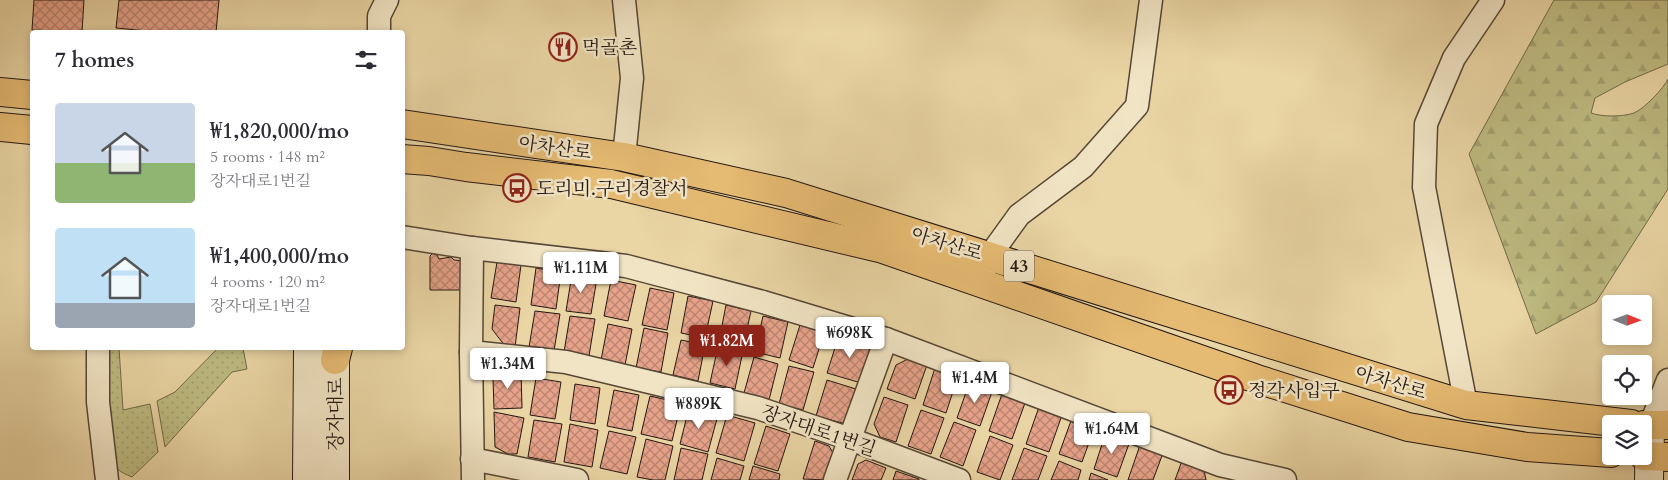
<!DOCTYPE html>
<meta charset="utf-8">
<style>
:root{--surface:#fff;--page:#f7f7f7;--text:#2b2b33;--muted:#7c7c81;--accent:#8f2418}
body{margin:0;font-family:Cardo,"Noto Serif KR",serif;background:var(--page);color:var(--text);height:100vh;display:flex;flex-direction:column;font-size:19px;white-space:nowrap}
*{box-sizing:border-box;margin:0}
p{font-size:16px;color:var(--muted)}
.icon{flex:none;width:28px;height:28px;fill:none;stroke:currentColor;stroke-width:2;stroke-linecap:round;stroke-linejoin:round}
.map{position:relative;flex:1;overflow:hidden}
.sheet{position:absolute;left:30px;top:30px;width:375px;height:320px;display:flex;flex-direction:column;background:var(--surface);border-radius:5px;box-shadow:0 2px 8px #0003}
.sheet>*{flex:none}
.needle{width:32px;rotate:91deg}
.fabs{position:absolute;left:1602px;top:295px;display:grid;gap:10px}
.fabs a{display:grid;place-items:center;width:50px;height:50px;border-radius:5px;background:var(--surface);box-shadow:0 2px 8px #0003;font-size:25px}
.price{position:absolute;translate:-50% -42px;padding:0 11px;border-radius:5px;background:#fff;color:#222;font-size:16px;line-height:32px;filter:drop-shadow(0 1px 2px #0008)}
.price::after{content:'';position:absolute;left:50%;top:30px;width:15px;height:11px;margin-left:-8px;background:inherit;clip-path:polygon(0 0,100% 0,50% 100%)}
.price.current{background:var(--accent);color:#fff}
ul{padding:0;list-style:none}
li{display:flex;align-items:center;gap:15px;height:125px;padding:0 25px}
li span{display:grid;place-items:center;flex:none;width:140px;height:100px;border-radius:5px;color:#555}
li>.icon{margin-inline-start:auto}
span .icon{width:60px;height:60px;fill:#fffc;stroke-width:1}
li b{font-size:21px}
h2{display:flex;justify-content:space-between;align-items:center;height:60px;padding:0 25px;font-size:21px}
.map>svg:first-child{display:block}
.green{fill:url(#green-dots);stroke:#716a4a}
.forest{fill:url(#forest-firs);stroke:#716a4a}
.building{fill:url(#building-cross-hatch);stroke:#241813}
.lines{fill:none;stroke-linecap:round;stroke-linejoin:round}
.street-casing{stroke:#564737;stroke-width:25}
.secondary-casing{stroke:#241813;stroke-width:30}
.primary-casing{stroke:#241813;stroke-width:30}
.street{stroke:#f1e4c4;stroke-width:22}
.secondary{stroke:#f1e4c4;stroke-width:28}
.primary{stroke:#e5ba72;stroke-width:28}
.labels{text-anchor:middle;stroke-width:5;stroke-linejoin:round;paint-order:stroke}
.shield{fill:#f1e4c4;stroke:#625548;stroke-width:1}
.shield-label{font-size:18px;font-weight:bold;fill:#241813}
.poi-label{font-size:19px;fill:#241813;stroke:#f1e4c4;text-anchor:start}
.street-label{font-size:19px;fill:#241813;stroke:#f1e4c4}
</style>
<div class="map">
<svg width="1668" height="480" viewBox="0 0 1668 480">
<defs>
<pattern id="green-dots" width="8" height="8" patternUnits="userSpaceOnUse" patternTransform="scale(1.25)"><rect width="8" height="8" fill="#bebb81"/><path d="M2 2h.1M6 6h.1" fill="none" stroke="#a3a06f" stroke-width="1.8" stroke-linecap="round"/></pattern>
<pattern id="forest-firs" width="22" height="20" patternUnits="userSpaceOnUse" patternTransform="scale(1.25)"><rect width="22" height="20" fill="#bebb81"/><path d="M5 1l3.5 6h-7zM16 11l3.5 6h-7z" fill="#a3a06f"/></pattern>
<pattern id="building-cross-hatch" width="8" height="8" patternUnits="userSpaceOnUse" patternTransform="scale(1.25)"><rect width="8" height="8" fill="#e7a38a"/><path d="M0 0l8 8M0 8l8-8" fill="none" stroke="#bb8470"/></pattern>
</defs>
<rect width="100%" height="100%" fill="#ead5a4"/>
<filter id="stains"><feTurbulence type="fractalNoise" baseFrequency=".004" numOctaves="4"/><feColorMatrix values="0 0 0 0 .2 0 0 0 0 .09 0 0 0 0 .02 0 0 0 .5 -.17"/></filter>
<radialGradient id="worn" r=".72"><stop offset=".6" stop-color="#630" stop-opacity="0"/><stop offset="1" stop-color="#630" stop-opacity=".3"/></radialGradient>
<!-- green -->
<g class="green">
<path d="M108,348h11l4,62 27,-6 8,48 -26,25c-12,-5 -18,-8 -22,-21z"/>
<path d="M218,348h25l4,21 -15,3 -67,75 -8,-46 18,-9z"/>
</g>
<!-- forest -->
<path class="forest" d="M1554,0h114v64l-43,18 -30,16 -4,15c11,4 31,4 43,0 10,-4 30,-25 34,-34v110l-72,113 -60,32 -67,-180z"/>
<!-- building -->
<g class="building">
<path d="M34,0h50l-2,32 -50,-2z"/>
<path d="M119,0h100l-3,32h-59l-41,-4z"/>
<path d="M433,253l4,2 2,4 12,-2 3,3 9,1 4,29h-37v-34z"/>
<path d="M497,262l24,3 -5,37 -25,-4z"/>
<path d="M536,268l25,4 -5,37 -25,-4z"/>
<path d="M572,274l25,4 -6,36 -25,-3z"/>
<path d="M611,280l25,5 -8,36 -24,-5z"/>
<path d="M650,288l24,5 -7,37 -25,-5z"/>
<path d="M688,296l25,5 -8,37 -24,-5z"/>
<path d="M495,305l25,3 -5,39 -10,-1 -13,-17z"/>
<path d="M726,305l25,6 -8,36 -24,-6z"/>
<path d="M535,311l25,3 -6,37 -25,-4z"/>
<path d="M570,316l25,3 -6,37 -25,-4z"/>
<path d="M763,316l25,6 -8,36 -25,-6z"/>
<path d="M608,324l24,5 -7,36 -24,-5z"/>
<path d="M800,325l24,8 -11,35 -24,-8z"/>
<path d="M644,328l24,5 -7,39 -25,-4z"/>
<path d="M839,335l25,8 8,10 -11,30 -34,-10z"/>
<path d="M681,340l24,5 -7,36 -25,-6z"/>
<path d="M718,346l25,5 -8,38 -25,-6z"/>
<path d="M754,357l24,7 -9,36 -25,-7z"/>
<path d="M910,358l17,7 -12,34 -28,-10 9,-24z"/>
<path d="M789,366l25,6 -11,38 -24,-6z"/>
<path d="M935,368l23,8 -12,37 -23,-8z"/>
<path d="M521,371l1,37 -28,1 -1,-30 7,-7z"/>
<path d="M536,378l25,4 -6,37 -25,-4z"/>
<path d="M827,380l29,9 -10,35 -30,-8z"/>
<path d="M970,381l23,8 -13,37 -23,-8z"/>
<path d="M575,384l25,4 -5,36 -25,-4z"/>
<path d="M614,390l25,5 -7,36 -25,-5z"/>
<path d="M1002,394l23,9 -13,36 -23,-8z"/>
<path d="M650,396l22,5 -3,13 9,2 -6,25 -31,-7z"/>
<path d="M884,397l24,8 -12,37 -16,-5 -6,-13z"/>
<path d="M1039,407l23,8 -13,37 -23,-8z"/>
<path d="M689,408l29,7 -10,37 -28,-8z"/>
<path d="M921,410l23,8 -13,36 -23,-8z"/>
<path d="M494,412l30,6 -7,36h-9l-13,-7z"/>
<path d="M727,415l28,8 -11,38 -28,-8z"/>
<path d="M1072,418l23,8 -13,36 -23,-8z"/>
<path d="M534,420l28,4 -7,38 -27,-5z"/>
<path d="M954,422l22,8 -13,36 -23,-9z"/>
<path d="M570,424l28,6 -6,37 -28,-5z"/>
<path d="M766,426l24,8 -12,37 -24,-7z"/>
<path d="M609,431l27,6 -9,37 -27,-6z"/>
<path d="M1106,432l24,9 -13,36 -23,-8z"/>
<path d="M990,436l23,9 -13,35 -23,-8z"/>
<path d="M646,439l27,7 -8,34h-12l-16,-3z"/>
<path d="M815,441l14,5 6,10 -8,24 -24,-1z"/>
<path d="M1140,445l23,8 -10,27h-25z"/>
<path d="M681,448l27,6 -6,26h-28z"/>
<path d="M1024,448l23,8 -9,24h-26z"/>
<path d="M717,458l27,8 -4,14h-29z"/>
<path d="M1183,458l20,8 3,14h-31z"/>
<path d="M866,460l20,8 -5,12h-29l6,-16z"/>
<path d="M1059,461l22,9 -3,10h-27z"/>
<path d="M753,466l27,8 -1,6h-30z"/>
<path d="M896,471l23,8v1h-26z"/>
<path d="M1091,473l17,7h-19z"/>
</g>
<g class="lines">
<defs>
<g id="street">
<path d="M624,0l8,78 -8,79"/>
<path d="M379,32v-16l8,-16"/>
<path d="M402,237l70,11 154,18 137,36 123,37 334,126 65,15"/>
<path d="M472,248l-1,104 2,128"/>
<path d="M984,270l4,-12 31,-43 64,-48 54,-61 14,-106"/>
<path d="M98,348v54l9,78"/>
<path d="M471,352l95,10 192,46 92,31 109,41"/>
<path d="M1466,405l-42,-218 2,-63 28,-66 39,-58"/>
<path d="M1650,426l18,-46"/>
<path d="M472,459l105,21"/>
<path d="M835,480l51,-141"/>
</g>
<g id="secondary">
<path d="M307,480l1,-132"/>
<path d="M335,480v-132"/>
<path d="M1649,480l1,-54"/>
</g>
<g id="primary">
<path d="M0,92l32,3"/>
<path d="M402,124l222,33 162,36 680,212 165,19"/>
<path d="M0,127l32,3"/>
<path d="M402,159l27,2 37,6 145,17 272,65 374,130 151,48 119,20 84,6"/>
<path d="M335,360l3,-12"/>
<path d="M1644,425h24"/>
<path d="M1644,456l24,1"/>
</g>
</defs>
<!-- street casing -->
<use href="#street" class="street-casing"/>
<!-- secondary casing -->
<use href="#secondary" class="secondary-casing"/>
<!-- primary casing -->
<use href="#primary" class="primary-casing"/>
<!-- street -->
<use href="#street" class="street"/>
<!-- secondary -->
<use href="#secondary" class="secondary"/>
<!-- primary -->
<use href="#primary" class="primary"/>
</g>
<!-- icons -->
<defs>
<symbol id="restaurant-ring" viewBox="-11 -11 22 22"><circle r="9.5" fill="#f1e4c4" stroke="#8f2418" stroke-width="1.5"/><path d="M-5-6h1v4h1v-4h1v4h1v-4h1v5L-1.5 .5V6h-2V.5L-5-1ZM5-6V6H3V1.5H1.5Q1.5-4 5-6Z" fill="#8f2418"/></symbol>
<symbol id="bus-ring" viewBox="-11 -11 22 22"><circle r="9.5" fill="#f1e4c4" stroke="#8f2418" stroke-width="1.5"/><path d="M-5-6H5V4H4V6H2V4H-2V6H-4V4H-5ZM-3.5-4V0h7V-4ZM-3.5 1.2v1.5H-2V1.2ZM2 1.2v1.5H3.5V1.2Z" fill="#8f2418"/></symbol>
</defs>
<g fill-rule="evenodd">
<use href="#restaurant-ring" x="547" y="31" width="32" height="32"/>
<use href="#bus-ring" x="501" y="172" width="32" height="32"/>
<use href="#bus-ring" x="1213" y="374" width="32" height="32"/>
</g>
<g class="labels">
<!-- shield labels -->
<rect class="shield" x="1004" y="250.5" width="30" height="31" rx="4"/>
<g class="shield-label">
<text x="1019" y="272">43</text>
</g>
<!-- poi labels -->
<g class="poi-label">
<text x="582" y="54">먹골촌</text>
<text x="536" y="195">도리미.구리경찰서</text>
<text x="1248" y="397">정각사입구</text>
</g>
<!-- street labels -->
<g class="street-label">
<text transform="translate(555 147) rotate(8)" y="7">아차산로</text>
<text transform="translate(947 243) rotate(17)" y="7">아차산로</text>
<text transform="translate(1391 382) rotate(17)" y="7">아차산로</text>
<text transform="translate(335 414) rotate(-90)" y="7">장자대로</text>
<text transform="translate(819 430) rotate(19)" y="7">장자대로1번길</text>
</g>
</g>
<rect width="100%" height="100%" filter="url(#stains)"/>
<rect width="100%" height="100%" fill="url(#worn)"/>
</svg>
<div class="fabs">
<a><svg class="needle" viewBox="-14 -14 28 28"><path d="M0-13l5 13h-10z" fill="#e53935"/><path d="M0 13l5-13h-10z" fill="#7c7c81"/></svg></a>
<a><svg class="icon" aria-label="locate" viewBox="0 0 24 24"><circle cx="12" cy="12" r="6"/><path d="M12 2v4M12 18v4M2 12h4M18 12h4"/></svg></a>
<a><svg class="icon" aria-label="layers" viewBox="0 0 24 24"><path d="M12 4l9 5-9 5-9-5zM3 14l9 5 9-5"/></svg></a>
</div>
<b class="price" style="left:581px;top:294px">₩1.11M</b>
<b class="price" style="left:850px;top:359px">₩698K</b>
<b class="price current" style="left:727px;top:367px">₩1.82M</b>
<b class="price" style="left:508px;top:390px">₩1.34M</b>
<b class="price" style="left:975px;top:404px">₩1.4M</b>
<b class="price" style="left:699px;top:430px">₩889K</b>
<b class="price" style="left:1112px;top:455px">₩1.64M</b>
<section class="sheet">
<h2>7 homes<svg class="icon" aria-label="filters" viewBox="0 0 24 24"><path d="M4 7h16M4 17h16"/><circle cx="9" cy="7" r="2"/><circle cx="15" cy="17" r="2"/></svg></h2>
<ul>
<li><span style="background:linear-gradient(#c9d6e8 60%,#8fb573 0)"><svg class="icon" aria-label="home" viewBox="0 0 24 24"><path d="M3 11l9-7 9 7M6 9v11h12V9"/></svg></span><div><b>₩1,820,000/mo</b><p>5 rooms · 148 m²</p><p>장자대로1번길</p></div></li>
<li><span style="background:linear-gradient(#bfe0f5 75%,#9aa5b1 0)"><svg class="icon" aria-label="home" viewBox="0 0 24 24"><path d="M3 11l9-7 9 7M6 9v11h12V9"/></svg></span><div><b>₩1,400,000/mo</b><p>4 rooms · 120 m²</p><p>장자대로1번길</p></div></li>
</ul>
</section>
</div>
